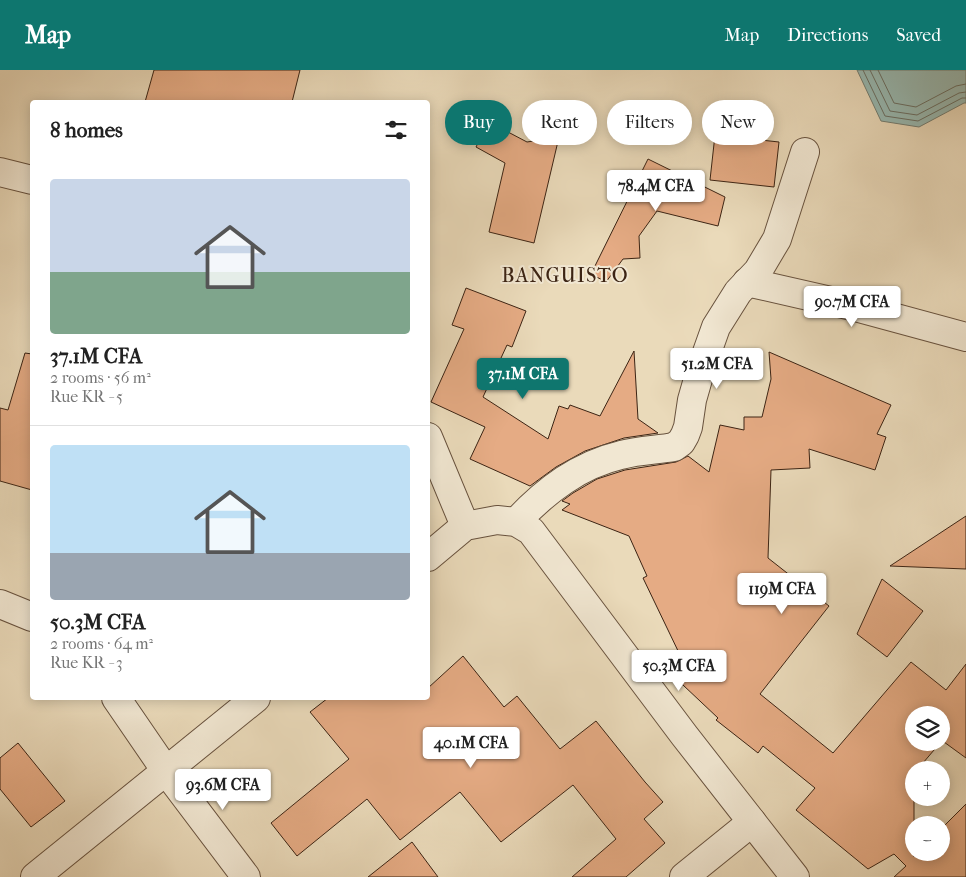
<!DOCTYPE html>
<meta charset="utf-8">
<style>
:root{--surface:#fff;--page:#f2f2f2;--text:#222;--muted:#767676;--line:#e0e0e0;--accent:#0f766e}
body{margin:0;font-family:"IM FELL French Canon",serif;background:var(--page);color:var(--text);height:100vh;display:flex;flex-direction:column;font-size:19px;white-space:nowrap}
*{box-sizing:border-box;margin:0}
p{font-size:16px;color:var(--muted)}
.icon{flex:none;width:28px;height:28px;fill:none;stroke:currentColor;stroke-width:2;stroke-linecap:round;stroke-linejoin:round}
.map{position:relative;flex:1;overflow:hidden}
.sheet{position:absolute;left:30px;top:30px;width:400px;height:600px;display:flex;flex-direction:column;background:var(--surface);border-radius:5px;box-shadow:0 2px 12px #0003}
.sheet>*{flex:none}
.top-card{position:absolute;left:445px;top:30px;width:445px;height:45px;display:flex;gap:10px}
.tools{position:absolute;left:905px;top:636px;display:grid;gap:10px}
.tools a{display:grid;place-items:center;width:45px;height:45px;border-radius:50%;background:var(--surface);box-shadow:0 2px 12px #0003;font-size:25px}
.price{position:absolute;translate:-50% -42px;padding:0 11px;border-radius:5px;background:#fff;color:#222;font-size:16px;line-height:32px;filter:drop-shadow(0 1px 2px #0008)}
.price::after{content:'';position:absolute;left:50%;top:30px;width:15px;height:11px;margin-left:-8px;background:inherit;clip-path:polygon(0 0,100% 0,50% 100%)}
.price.current{background:var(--accent);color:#fff}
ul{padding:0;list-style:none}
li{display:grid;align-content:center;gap:10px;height:265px;padding:0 20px}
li+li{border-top:1px solid var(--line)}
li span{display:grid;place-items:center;height:155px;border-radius:5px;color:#555}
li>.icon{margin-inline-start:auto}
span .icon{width:90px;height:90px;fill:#fffc;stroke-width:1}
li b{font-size:21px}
h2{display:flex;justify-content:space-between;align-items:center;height:60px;padding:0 20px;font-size:21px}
.pill{padding:0 18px;border-radius:22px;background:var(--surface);box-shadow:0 2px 12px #0003;font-size:18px;line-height:45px}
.pill.current{background:var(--accent);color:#fff}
header{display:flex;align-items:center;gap:30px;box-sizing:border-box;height:70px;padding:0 25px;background:var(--accent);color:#fff}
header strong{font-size:24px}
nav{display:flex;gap:28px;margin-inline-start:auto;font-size:18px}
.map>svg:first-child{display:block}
.water{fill:#98bab3;stroke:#737e73}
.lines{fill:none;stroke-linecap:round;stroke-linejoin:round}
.shore{stroke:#6a6f64;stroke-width:1}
.building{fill:#e5ab84;stroke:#3c2414;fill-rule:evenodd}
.minor-casing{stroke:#68523e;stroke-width:30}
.minor{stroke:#f1e7d2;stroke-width:28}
.labels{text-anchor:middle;stroke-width:4;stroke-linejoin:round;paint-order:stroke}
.neighbourhood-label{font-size:20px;letter-spacing:1px;fill:#3c2414;stroke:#f1e7d2}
</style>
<header>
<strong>Map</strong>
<nav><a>Map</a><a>Directions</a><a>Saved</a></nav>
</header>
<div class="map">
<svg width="966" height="807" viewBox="0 0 966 807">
<rect width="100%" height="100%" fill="#eadaba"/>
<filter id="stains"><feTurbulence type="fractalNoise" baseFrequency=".004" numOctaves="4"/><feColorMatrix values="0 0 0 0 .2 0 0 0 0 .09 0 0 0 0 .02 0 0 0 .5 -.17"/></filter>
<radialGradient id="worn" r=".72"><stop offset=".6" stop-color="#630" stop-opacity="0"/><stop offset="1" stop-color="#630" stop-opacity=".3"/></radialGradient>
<!-- water -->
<path class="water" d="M857,0h109v33h-2l-45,24 -38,-6z"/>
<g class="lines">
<!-- shore -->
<g class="shore">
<path d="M863,0l22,46 33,5 44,-23h4"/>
<path d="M870,0l20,41 27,4 42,-22 7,-1"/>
<path d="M878,0l16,33 22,4 40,-21 10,-2"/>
</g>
</g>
<!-- building -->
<g class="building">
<path d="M154,0h146l-8,32h-147z"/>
<path d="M489,52l38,20 32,-5 -25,106 -45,-11 16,-69 -29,-16z"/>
<path d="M715,65l64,7 -5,45 -64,-7z"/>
<path d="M648,89l77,38 -7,29 -61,-15 -18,25 1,22 -17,1 -17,23 -15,-8z"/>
<path d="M466,218l60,23 -14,36 -5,-2 -24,52 65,42 11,-33 9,3 2,-4 30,11 34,-65 4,68 20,14 -34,5 -39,13 -29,16 -26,19 -60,-27 15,-32 -54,-25 33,-73 -12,-4z"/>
<path d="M769,282l122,53 -14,29 9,3 -11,33 -66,-21 1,19 -39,2 -3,88 61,48 -69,88 73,59 78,-91 35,28 20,-26v94l-22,-16 -2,2 -2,-1 -23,27h-3v87l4,-5h23v-23l25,-25v73h-72l12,-11 -12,-12 -26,15 -72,-59 19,-22 -52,-42 -5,7 -42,-33 2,-2 -52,-49 14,-14 -37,-77 4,-2 -18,-40 -67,-26 8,-6 -8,-3 11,-8 24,-14 28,-9 51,-8 12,-6 21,16 11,-47 24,5v-13h18l9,-38zM914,645h27v27h-27z"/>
<path d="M25,283l7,1v136l-32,-9v-73l8,2z"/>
<path d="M966,446v53l-76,-3z"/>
<path d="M882,509l41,32 -36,46 -30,-23z"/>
<path d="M463,586l41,51 13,-11 43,53 36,-28 49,61 18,20 -19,17 21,24 -39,34h-54l44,-38 -43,-54 -72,57 -41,-50 -60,48 -33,-41 -70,57 -26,-33 78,-64 -39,-47 18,-14h100v-10z"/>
<path d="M18,673l47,58 -34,26 -31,-38v-31z"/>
<path d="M412,772l26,35h-70z"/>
</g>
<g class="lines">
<defs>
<g id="minor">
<path d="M0,102l32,8"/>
<path d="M747,212l101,23 118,32"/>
<path d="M428,367l37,89"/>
<path d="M516,452c30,-32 63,-57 105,-67 18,-5 36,-5 53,-8l7,-5 4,-7 3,-8 4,-27 8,-28 16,-45 22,-35 20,-21 19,-32 28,-87"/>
<path d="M428,487l37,-31 32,-6 19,2 15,9 153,204 111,142"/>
<path d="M0,534l32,13"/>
<path d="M116,628l50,73 80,106"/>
<path d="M35,807l221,-179"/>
<path d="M684,807l68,-55"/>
</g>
</defs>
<!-- minor casing -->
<use href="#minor" class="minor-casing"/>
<!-- minor -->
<use href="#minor" class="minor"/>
</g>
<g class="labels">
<!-- neighbourhood labels -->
<g class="neighbourhood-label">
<text x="565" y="212">BANGUISTO</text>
</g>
</g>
<rect width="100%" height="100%" filter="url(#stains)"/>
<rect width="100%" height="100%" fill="url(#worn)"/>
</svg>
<div class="tools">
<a><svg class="icon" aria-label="layers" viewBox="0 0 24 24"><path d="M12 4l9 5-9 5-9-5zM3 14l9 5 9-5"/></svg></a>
<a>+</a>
<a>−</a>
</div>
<b class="price" style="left:656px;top:142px">78.4M CFA</b>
<b class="price" style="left:852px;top:258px">90.7M CFA</b>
<b class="price" style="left:717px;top:320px">51.2M CFA</b>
<b class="price current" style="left:523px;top:330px">37.1M CFA</b>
<b class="price" style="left:782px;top:545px">119M CFA</b>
<b class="price" style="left:679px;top:622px">50.3M CFA</b>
<b class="price" style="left:471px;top:699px">40.1M CFA</b>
<b class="price" style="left:223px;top:741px">93.6M CFA</b>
<div class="top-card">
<a class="pill current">Buy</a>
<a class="pill">Rent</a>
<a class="pill">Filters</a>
<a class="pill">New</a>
</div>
<section class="sheet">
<h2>8 homes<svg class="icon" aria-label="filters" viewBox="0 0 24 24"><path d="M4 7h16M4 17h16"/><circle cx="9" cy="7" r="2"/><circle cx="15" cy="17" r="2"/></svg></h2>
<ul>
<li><span style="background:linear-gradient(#c9d6e8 60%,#7fa58c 0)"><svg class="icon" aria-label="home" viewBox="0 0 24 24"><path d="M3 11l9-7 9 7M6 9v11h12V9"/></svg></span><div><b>37.1M CFA</b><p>2 rooms · 56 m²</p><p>Rue KR - 5</p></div></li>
<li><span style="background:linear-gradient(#bfe0f5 70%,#9aa5b1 0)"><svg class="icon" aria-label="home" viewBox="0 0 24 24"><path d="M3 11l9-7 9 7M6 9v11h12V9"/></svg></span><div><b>50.3M CFA</b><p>2 rooms · 64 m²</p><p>Rue KR - 3</p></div></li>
</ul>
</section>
</div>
